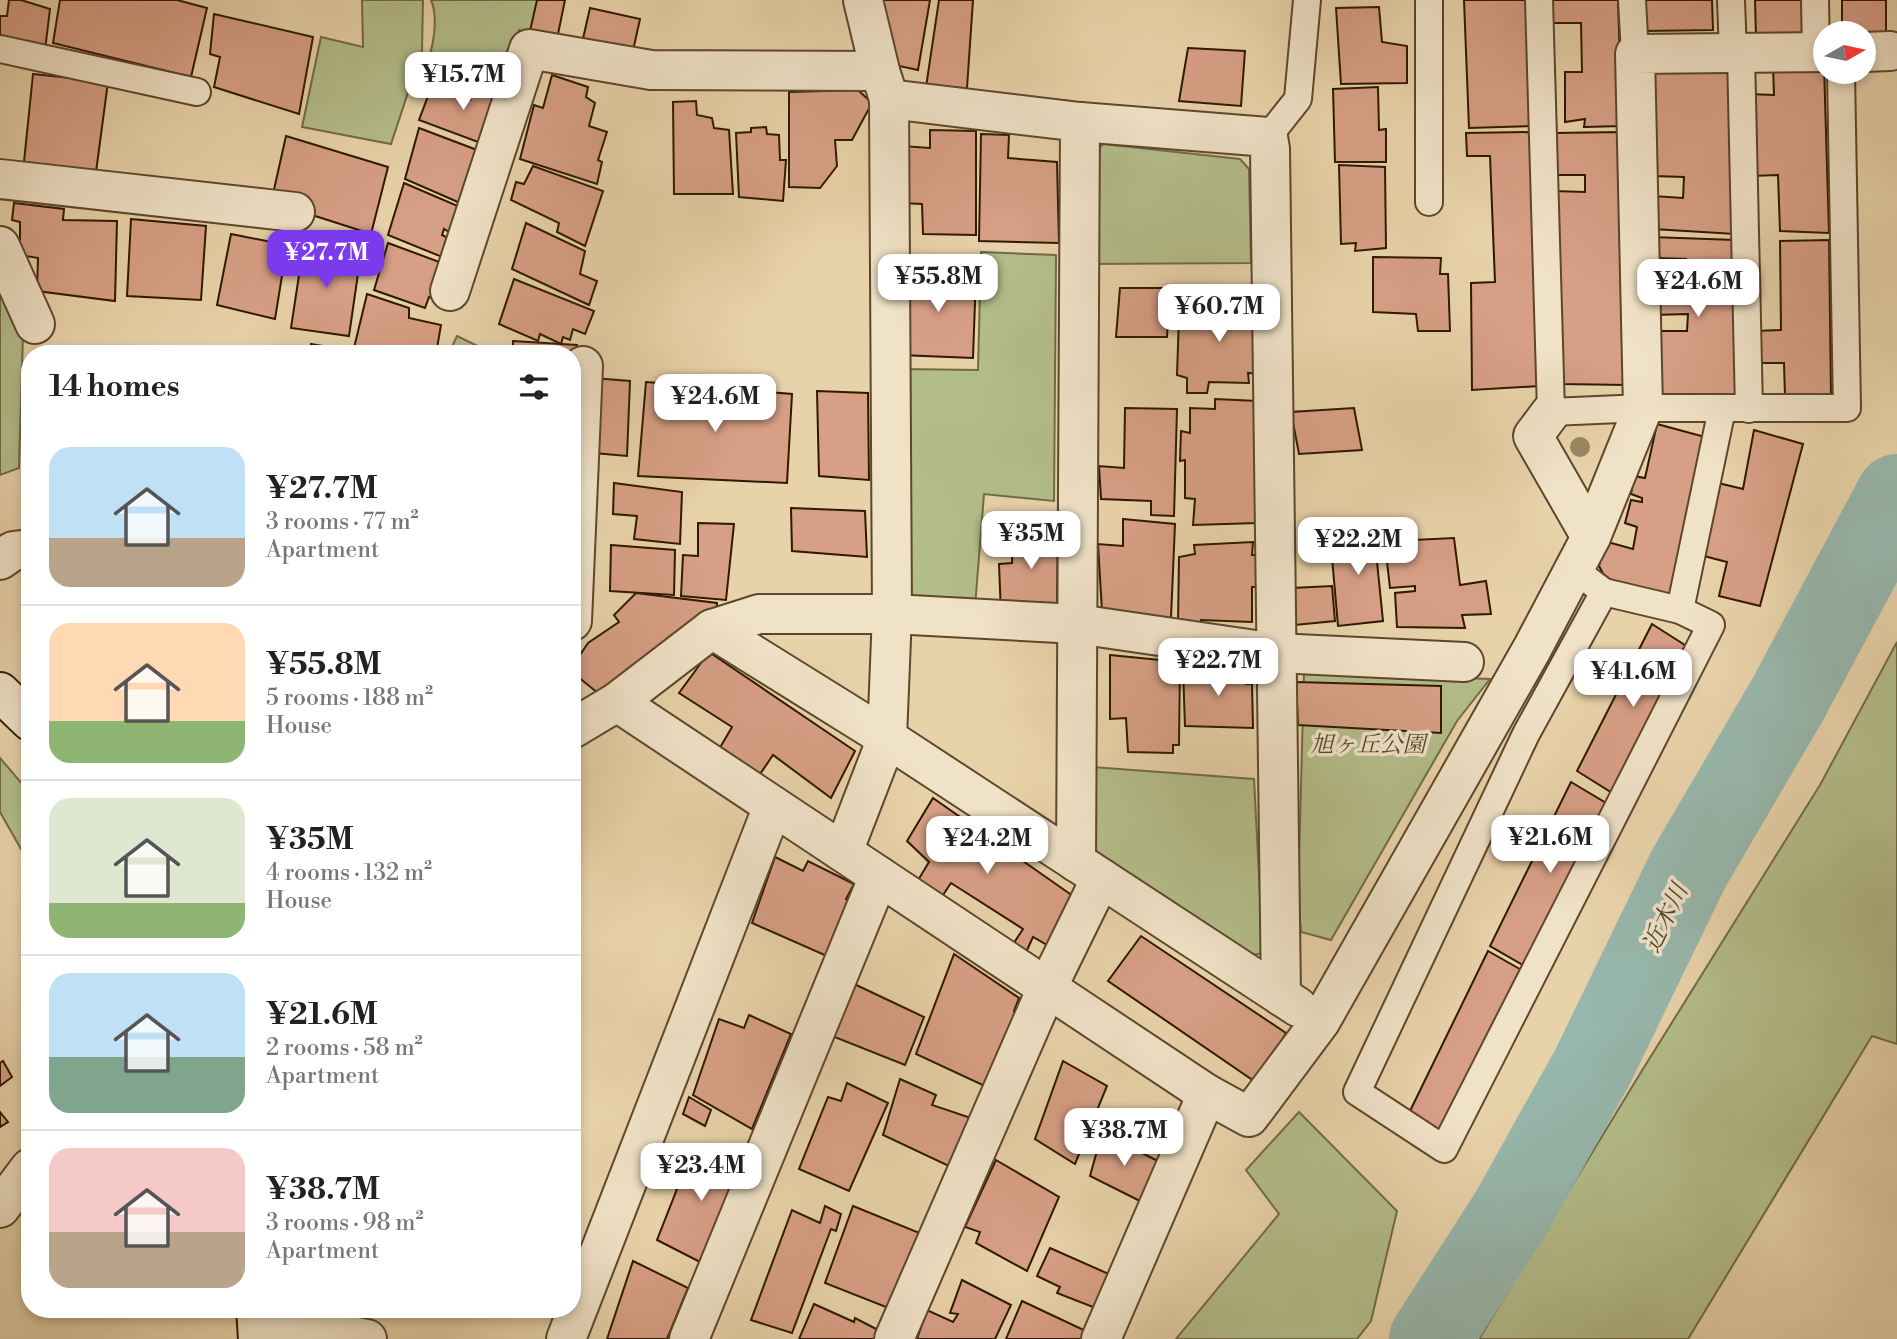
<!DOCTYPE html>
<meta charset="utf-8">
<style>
:root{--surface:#fff;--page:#f2f2f2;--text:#222;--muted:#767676;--line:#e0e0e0;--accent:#7c3aed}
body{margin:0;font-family:"Libre Bodoni","Noto Serif JP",serif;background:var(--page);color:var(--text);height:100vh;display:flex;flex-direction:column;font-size:26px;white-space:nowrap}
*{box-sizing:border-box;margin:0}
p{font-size:23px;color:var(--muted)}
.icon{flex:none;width:38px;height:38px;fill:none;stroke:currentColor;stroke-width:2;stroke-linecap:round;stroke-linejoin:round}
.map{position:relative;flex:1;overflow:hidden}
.drawer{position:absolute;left:21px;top:345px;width:560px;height:973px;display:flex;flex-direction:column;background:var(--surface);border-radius:28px;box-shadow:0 4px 10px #0003}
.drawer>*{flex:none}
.needle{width:46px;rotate:81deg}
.fabs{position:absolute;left:1813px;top:21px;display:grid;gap:14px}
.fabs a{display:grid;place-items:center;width:63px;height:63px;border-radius:50%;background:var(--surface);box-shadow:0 4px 10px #0003;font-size:35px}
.price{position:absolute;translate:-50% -60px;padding:0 16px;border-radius:14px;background:#fff;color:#222;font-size:23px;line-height:46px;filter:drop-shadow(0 2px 4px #0008)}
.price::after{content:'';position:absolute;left:50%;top:42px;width:21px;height:16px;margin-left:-10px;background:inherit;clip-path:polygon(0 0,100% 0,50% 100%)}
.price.on{background:var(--accent);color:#fff}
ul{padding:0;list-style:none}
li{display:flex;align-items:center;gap:21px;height:175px;padding:0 28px}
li+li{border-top:2px solid var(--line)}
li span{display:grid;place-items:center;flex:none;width:196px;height:140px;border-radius:21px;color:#555}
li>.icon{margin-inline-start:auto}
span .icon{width:84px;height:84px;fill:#fffc;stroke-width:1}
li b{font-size:30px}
h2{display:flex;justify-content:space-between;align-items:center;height:84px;padding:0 28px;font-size:30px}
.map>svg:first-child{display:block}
.green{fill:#b3bd8a;stroke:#716b45;stroke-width:2}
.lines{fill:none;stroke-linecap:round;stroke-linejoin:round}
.river{stroke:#97b7ac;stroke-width:82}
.building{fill:#d79f86;stroke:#2f1900;stroke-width:2}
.lane-casing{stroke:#5d472a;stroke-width:30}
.street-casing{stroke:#5d472a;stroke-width:42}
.secondary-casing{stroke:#2f1900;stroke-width:42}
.lane{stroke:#f0e2c7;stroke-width:26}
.street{stroke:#f0e2c7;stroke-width:38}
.secondary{stroke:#f0e2c7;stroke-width:38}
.tree{fill:#988763}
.labels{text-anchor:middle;stroke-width:7;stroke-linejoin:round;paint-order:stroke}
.park-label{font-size:23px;font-style:italic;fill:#574a29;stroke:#f0e2c7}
.water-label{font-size:24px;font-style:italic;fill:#4e4834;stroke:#f0e2c7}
</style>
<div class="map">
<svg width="1897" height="1339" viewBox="0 0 1897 1339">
<rect width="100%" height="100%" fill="#e8d2a9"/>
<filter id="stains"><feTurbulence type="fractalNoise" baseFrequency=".00286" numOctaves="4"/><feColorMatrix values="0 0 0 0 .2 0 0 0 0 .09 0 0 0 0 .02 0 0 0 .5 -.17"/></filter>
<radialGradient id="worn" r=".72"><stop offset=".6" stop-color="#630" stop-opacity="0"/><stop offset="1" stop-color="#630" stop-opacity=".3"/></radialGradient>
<!-- green -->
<g class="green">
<path d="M362,0h61l-1,50 -31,94 -89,-17 19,-90 42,10z"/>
<path d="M431,0h124l-6,41 -30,-11 -16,54 -74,-26c5,-17 9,-42 2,-58z"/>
<path d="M1103,144l137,15 9,10 2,94 -162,1 4,-110z"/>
<path d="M981,252l75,3 -2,246 -70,-7 -9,113 -73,-3 -1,-235 77,1z"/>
<path d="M0,284l23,50 -4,134 -19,7z"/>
<path d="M457,336l31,15 -1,2h-38z"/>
<path d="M1897,642v402l-25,-8 -184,303h-209l159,-262 182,-292z"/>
<path d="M1304,672l186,7 -33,42 -126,219 -30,-8 -3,-32z"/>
<path d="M0,758l30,35v72l-30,-53z"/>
<path d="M1092,767l162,12 9,174 -20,4 -153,-107z"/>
<path d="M1299,1112l98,99 -26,110 -14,18h-181l103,-125 -33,-44z"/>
</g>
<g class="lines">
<!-- river -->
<path class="river" d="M1430,1339l81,-126 81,-145 97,-200 99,-169 109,-204"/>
</g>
<!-- building -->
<g class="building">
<path d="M9,0h12l29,9 -5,41 -45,-8v-26h7z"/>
<path d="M60,0h117l30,8 -16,69 -138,-34z"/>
<path d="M537,0h28l-8,39 -27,-8z"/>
<path d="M880,0h50l-12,70 -19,-4z"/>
<path d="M939,0h34l-6,88 -41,-1z"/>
<path d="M1464,0h66l3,126 -64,2z"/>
<path d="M1551,0h67l4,126 -38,1 1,-8 -20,3v-50h17l-1,-49h-29z"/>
<path d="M1643,0h69l1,30 -68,1z"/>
<path d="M1755,0h48v38l-47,-2z"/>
<path d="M1842,0h44v38l-22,-5h-22z"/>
<path d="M1379,7l3,35 25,4v37l-66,1 -5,-76z"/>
<path d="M590,8l50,11 -8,36 -50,-12z"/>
<path d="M214,14l99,23 -14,77 -85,-27 6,-30 -10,-3z"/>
<path d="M1188,48l57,3 -4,55 -62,-5z"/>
<path d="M1824,65l5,168 -49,-2 -2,-56 -27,1 -2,-82 25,1 -1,-29z"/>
<path d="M1651,68l79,1 5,165 -82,-5v-33l30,2 1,-21 -31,-1z"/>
<path d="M33,74l75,8 -12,90 -72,-10z"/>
<path d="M552,75l36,12 -2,10 9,6 -6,23 18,6 -9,28 4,2 -5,22 -77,-25 14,-54 9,3z"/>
<path d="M433,83l37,17 6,-16 29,11 -19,50 -67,-25z"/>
<path d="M1378,87l1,43 7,-1v33h-51l-2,-73z"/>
<path d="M858,90l14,13 -20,37h-17l2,26 -17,22 -31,-1v-95z"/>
<path d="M696,101l1,14 15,3 2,10 15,2 4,64h-59l-1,-92z"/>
<path d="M766,127l1,7 12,1 1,25h6l-3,41 -44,-4 -3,-64 15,-1v-4z"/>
<path d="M419,128l58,22 -10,56 -62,-27z"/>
<path d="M930,130l46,1v104l-53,-1 -1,-30 -22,-1 2,-57 28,2z"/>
<path d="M1534,132l5,254 -67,4 -1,-107 24,-1 -5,-126h-23l-1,-23z"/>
<path d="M1621,132l6,253 -66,-1 -8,-193 32,1v-17h-32l1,-42z"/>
<path d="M981,134l28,1 -1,23 49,4 2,81 -80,-2z"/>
<path d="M286,136l102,31 -17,67 -65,-21 -33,-19z"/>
<path d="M1339,165l46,2 1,81 -31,3 1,-8 -15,1z"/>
<path d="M533,166l70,25 -18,55 -28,-14 2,-9 -48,-23 5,-18 8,2z"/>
<path d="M404,183l56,24 -9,26 -7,-4 -2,6 16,8 -6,18 -64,-26z"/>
<path d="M14,203l50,6 -1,11 54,1 -2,80 -78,-10 1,-33 -18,-3v-33l-8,-2z"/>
<path d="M131,219l75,7 -5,74 -74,-4z"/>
<path d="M526,223l59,28 -5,23 17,7 -8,24 -77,-36z"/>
<path d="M231,234l56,11 -12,74 -58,-14z"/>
<path d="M1651,237l85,3 2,155h-81l-2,-64h32l1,-17 -36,1 -1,-31 35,2v-27l-35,-1z"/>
<path d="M1829,240l2,155 -46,1 -1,-33h-28l-1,-32 26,-1 -1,-89z"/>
<path d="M304,242l57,11 -12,83 -58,-8z"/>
<path d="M388,243l65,24 -11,34 -13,-4 -4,11 -51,-18z"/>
<path d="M1373,257l68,1 -1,16h8l2,57h-32l-2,-17 -43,-2z"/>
<path d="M905,269l71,5 -3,84 -73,-3z"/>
<path d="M514,279l80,32 -9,23 -12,-5 -3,11 -7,-3 -2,7 -21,-10 -2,7 -39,-17z"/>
<path d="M1120,288h50l-3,49h-51z"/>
<path d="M367,294l42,14v10l32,7 -5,29 -24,-4v4h-13l-16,-7 -1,7 -28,-6z"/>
<path d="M1202,297l48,2 -1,10h11l-3,65 -9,-1 1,10 -40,-1 -2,11h-20v-15l-10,-3 2,-58 23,2z"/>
<path d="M513,341l64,4v26l-5,-17h-59z"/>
<path d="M311,344l59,10h-61z"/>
<path d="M152,348l1,6h-83v-2z"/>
<path d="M593,378l37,3 -3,75 -33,-3z"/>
<path d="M646,382l146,12 -5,89 -149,-7z"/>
<path d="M817,391l51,2 1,87 -50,-4z"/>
<path d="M1215,399l42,2 1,122 -65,2 2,-26 -10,-1v-38l-5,1 1,-30 9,2v-25l25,1z"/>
<path d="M1125,408l52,1 -3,107 -23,-1v-14l-50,-2 -2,-33 25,2z"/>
<path d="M1354,408l8,42 -63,4 -8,-42z"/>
<path d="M1657,424l48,13 -32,161 -65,-15 -9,-17 5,-25 29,8 4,-22 -12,-4 6,-23 11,2v-4l-11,-4 3,-18 11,2z"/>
<path d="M1754,430l49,14 -43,162 -41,-10 8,-34 -27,-7 14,-73 29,7z"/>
<path d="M614,483l68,9 -2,52 -46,-5 3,-23 -24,-2z"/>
<path d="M791,508l74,3 2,46 -75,-6z"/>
<path d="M1123,519l52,5 -4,94 -69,-7 -4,-67 25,2z"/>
<path d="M1013,521l45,2 -1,92 -56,-1 -2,-50 13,-1z"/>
<path d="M698,523l36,1 -8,76 -45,-4 2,-41 15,1z"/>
<path d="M1348,524h30v17l-3,1 8,79 -45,5 -7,-80h19z"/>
<path d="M1413,531v9l41,-2 6,47 26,-4 5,33 -29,1 3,13 -68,-1 -2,-34 20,-2v-5l-25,2 -6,-52z"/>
<path d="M1253,542l-1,13h8v32h-8v35l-51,-2 -1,5 -22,-2 1,-66 16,-3 -1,-9z"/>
<path d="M611,545l64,5 -1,45 -64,-4z"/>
<path d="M1332,586l3,35 -40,4 -3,-37z"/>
<path d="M636,593l81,10 -1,15 -107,84 -37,-30v-5l16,-24 31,-21 -5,-7z"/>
<path d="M1652,624l36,23 -74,147 -37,-23z"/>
<path d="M709,652l146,99 -24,47 -58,-43 -17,25 -38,-29 14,-24 -53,-34z"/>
<path d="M1110,655l70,7 -1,83h-6v8l-45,-1 -2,-34 -16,1z"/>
<path d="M1183,669h62l1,15h6l1,44 -68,-2z"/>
<path d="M1296,682l145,4v47l-143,-8z"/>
<path d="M1571,782l40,24 -83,162 -38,-22z"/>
<path d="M933,798l140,98 -24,50 -16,-9 -10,22 -15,-7 15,-23 -72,-46 -14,21 -23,-17 15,-25 -22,-21z"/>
<path d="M775,857l28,14 5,-10 46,23 -8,15 7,4 -24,54 -77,-34z"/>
<path d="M1141,936l145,97 -29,50 -149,-102z"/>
<path d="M1488,951l37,21 -84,159 -31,-20z"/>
<path d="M954,954l65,44 -5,13 7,4 -32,73 -73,-34z"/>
<path d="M850,982l74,35 -19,48 -78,-31z"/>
<path d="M749,1015l42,19 -39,95 -59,-34 26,-76 25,9z"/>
<path d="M3,1061l9,16 -12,9v-23z"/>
<path d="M1063,1061l44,25 -32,78 -40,-25z"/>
<path d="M900,1079l36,16 -4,10 42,14 -21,49 -70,-33z"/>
<path d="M847,1083l41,20 -39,88 -50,-22 29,-72 13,4z"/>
<path d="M689,1097l22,13 -6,16 -22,-12z"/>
<path d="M0,1112l8,10 -8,5z"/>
<path d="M1102,1133l58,29 -16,41 -54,-27z"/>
<path d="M701,1147l46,18 -41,100 -49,-25 20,-51 -10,-4 12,-24 13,6z"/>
<path d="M996,1160l63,37 -32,74 -51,-28 4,-11 -15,-5z"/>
<path d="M825,1206l16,8 -5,17 -5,-2 -39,104 -41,-13 41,-110 28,13z"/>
<path d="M853,1206l69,28 -26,77 -71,-28z"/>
<path d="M1050,1248l61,27 -13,34 -41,-16 3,-6 -23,-11z"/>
<path d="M633,1261l55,27 -21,51h-60z"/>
<path d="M962,1280l49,25 -16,34h-78l10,-29 26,12 5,-8 -8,-1z"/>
<path d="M1022,1301l68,32 -3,6h-81z"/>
<path d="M814,1304l40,18 1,-4 29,15 -3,6h-82z"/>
</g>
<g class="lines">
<defs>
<g id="lane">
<path d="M1539,0l12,412 92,-4h204l-6,-336"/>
<path d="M1632,0l3,54"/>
<path d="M1731,0l2,54"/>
<path d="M1815,0l1,52"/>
<path d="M0,49l197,43"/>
<path d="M1741,54l8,355"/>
<path d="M1268,137l30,-38 9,-99"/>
<path d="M1429,202v-202"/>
<path d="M1575,570l29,22 -78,142 -169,358 87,57 267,-524 -31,-15 42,-201"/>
<path d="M1604,592l76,18"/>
</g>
<g id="street">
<path d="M1864,52l26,-1"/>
<path d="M889,99l191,23 -4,740"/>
<path d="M1080,122l188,15 2,12 11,847"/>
<path d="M0,179l295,33"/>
<path d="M0,246l35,78"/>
<path d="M450,291l79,-242 122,21 229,1"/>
<path d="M1551,412l-18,24 58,101"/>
<path d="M0,560l13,-9 17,-2"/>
<path d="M572,621l11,-255"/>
<path d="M712,629l175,109 411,269"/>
<path d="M617,702l590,392 -106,245"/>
<path d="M572,729l45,-27 95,-73 47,-15h133l185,10 199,29 188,9"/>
<path d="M843,852l44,-114 5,-124 -3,-515 -9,-28 -17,-71"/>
<path d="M1207,1094l42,23 71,-95 212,-373 59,-112 52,-129 -8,-354 190,-2"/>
<path d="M0,1208l30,-40"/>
<path d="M257,1316l110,23"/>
<path d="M566,1339l207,-533"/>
<path d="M689,1339l190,-463"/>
<path d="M894,1339l153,-351 54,-110"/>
</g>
<g id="secondary">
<path d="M0,692l30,29"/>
<path d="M256,1309l2,30"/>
</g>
</defs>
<!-- lane casing -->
<use href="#lane" class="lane-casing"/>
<!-- street casing -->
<use href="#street" class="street-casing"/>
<!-- secondary casing -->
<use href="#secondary" class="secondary-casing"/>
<!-- lane -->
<use href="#lane" class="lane"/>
<!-- street -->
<use href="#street" class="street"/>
<!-- secondary -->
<use href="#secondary" class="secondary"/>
</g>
<!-- trees -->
<circle class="tree" cx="1580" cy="447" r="10"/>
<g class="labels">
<!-- park labels -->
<g class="park-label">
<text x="1368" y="752">旭ヶ丘公園</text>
</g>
<!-- water labels -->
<g class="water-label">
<text transform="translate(1665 918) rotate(-64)" y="8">近木川</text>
</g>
</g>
<rect width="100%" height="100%" filter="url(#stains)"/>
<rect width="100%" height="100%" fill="url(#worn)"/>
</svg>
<div class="fabs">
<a><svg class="needle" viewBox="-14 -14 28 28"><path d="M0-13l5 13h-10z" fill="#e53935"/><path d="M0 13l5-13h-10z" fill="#767676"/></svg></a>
</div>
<b class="price" style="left:463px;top:112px">¥15.7M</b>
<b class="price on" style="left:326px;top:290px">¥27.7M</b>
<b class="price" style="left:938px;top:314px">¥55.8M</b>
<b class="price" style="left:1698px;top:319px">¥24.6M</b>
<b class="price" style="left:1219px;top:344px">¥60.7M</b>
<b class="price" style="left:715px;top:434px">¥24.6M</b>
<b class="price" style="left:1031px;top:571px">¥35M</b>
<b class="price" style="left:1358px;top:577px">¥22.2M</b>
<b class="price" style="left:1218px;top:698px">¥22.7M</b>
<b class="price" style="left:1633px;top:709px">¥41.6M</b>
<b class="price" style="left:1550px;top:875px">¥21.6M</b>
<b class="price" style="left:987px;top:876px">¥24.2M</b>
<b class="price" style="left:1124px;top:1168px">¥38.7M</b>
<b class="price" style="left:701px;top:1203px">¥23.4M</b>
<section class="drawer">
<h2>14 homes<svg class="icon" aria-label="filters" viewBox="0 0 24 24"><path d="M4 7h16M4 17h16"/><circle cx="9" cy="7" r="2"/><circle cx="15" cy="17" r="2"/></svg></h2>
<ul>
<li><span style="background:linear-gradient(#bfe0f5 65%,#b9a48a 0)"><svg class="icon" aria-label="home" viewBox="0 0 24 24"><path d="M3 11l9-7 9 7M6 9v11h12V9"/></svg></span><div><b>¥27.7M</b><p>3 rooms · 77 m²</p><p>Apartment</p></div></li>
<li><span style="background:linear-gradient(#ffd9b3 70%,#8fb573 0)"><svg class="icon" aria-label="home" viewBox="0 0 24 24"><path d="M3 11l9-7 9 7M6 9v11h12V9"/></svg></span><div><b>¥55.8M</b><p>5 rooms · 188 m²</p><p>House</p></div></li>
<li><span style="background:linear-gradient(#dfe7d0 75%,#8fb573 0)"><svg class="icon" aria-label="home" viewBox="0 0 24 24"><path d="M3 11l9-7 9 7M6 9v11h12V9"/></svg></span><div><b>¥35M</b><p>4 rooms · 132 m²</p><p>House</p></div></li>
<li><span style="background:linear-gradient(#bfe0f5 60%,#7fa58c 0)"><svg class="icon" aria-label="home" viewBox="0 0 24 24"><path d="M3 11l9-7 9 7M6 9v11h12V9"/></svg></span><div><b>¥21.6M</b><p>2 rooms · 58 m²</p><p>Apartment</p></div></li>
<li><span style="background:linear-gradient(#f6c9c9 60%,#b9a48a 0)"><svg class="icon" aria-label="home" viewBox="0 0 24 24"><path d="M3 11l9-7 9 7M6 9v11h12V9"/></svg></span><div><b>¥38.7M</b><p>3 rooms · 98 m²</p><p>Apartment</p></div></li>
</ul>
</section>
</div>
